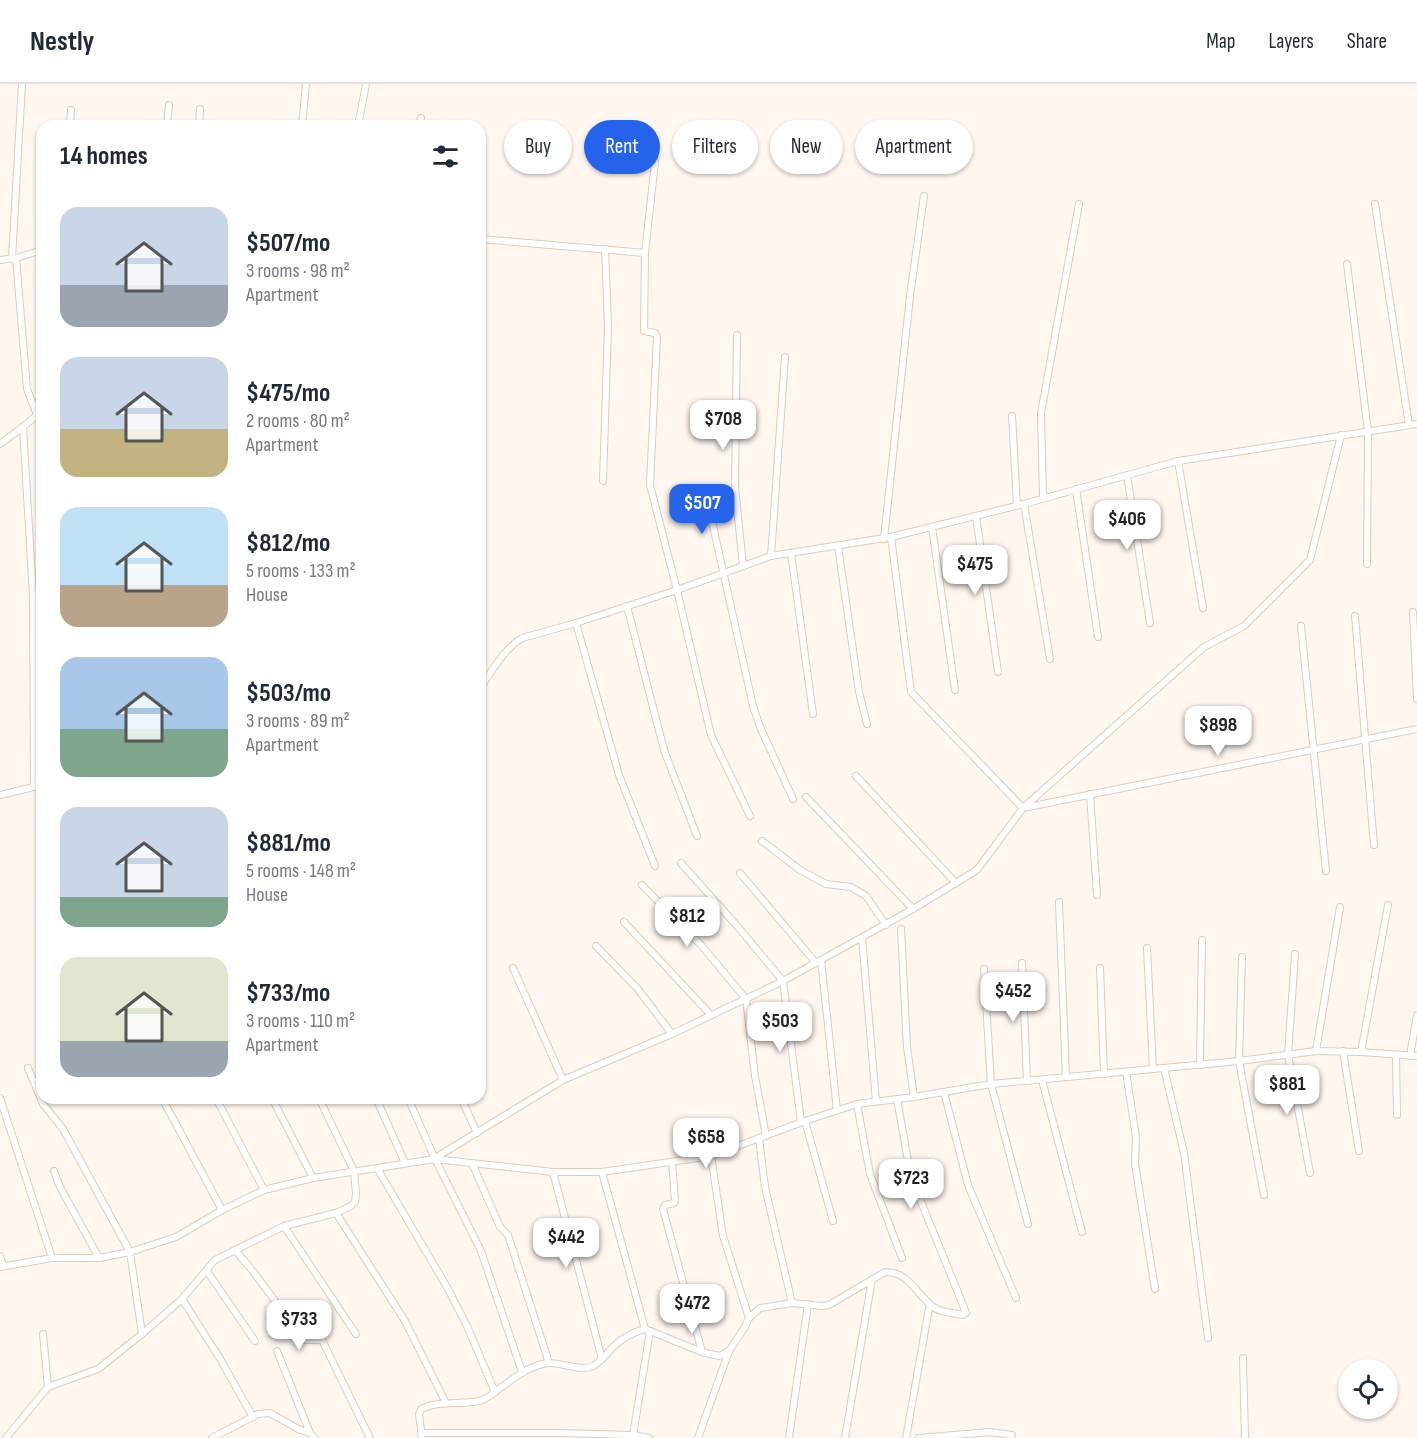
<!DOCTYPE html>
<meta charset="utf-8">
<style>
:root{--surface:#fff;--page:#f6f6f7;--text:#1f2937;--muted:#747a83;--line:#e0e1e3;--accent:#2563eb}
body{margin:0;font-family:"Sofia Sans Condensed",sans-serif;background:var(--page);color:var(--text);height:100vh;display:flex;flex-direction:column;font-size:22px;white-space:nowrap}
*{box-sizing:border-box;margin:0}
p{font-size:20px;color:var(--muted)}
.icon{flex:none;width:33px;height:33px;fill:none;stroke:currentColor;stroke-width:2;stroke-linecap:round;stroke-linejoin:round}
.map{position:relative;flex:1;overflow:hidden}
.sheet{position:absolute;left:36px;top:36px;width:450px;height:984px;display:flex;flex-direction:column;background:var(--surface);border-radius:18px;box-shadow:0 2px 4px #0004}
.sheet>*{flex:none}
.hud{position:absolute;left:504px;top:36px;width:570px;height:54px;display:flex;gap:12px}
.tools{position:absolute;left:1338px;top:1275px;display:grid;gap:12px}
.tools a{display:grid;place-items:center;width:60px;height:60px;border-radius:50%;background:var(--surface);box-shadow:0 2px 4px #0004;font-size:30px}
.price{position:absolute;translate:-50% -51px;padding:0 14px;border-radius:12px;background:#fff;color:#222;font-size:20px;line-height:39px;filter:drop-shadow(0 2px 3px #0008)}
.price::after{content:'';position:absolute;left:50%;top:36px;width:18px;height:14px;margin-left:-9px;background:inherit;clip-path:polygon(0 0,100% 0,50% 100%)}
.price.on{background:var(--accent);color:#fff}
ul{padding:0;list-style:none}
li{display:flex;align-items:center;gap:18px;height:150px;padding:0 24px}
li span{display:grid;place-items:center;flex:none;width:168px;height:120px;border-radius:18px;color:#555}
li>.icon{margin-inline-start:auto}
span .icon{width:72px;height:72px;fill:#fffc;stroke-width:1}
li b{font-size:26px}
h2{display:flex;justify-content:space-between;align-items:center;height:72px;padding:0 24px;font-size:26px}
.pill{padding:0 21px;border-radius:27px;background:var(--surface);box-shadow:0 2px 4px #0004;font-size:21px;line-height:54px}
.pill.on{background:var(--accent);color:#fff}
header{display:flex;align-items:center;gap:36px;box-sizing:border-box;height:84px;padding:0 30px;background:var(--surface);border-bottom:2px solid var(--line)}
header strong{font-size:28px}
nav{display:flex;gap:33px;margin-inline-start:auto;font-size:21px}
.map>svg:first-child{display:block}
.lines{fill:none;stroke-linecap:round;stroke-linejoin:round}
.minor-casing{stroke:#dfccbb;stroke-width:8}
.minor{stroke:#fff;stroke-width:6}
</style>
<header>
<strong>Nestly</strong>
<nav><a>Map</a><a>Layers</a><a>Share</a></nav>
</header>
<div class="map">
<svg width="1417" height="1354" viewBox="0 0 1417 1354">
<rect width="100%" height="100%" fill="#fff7f0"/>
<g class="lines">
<defs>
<g id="minor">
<path d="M70,42l1,-16"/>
<path d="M167,42l2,-21"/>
<path d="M199,42l1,-17"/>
<path d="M302,42l4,-42"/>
<path d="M358,42l8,-42"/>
<path d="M419,42l2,-8"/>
<path d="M655,78l-10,91 -1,78 11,2 2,3 -7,149 27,105 34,145 39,81"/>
<path d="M1375,120l34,221"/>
<path d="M480,155l165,14"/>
<path d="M12,174l10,-174"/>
<path d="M16,174l11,131 10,26"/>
<path d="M0,176l16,-2 26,-8"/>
<path d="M1347,180l21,167 -1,133"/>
<path d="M737,251l-2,152 8,79"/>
<path d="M1012,332l5,89"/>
<path d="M23,343l10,169 1,190"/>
<path d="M0,360l23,-17 19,-16"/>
<path d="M1178,377l25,147"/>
<path d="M1127,391l23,148"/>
<path d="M603,397l5,-155 -3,-77"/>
<path d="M1076,405l22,148"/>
<path d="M705,406l48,216 7,21 33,72"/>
<path d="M1043,414l-2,-85 38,-209"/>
<path d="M1024,420l26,155"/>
<path d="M976,432l22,156"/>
<path d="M932,443l23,163"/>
<path d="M891,453l20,155 112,116 394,-79"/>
<path d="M884,455l26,-243 14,-100"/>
<path d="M838,462l21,146 8,32"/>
<path d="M791,469l22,161"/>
<path d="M771,472l14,-199"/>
<path d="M627,522l37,144 33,86"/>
<path d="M1413,528l4,87"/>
<path d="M1355,532l19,229"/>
<path d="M576,539l43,152 36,91"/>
<path d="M1301,542l25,245"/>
<path d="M480,604c12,-17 24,-39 42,-50l54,-15 101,-33 94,-34 120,-19 133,-33 154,-43 239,-37"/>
<path d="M856,692l100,107"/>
<path d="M1090,710l7,101"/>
<path d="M0,711l42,-10"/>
<path d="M806,713l107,112"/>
<path d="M762,757l38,29 26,14 25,3 15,9 20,29"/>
<path d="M681,779l57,64 45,54 18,141"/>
<path d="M740,789l76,90"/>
<path d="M642,801l59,60 45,54 9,77 11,60"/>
<path d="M1059,818l7,175"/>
<path d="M624,838l87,93"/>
<path d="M901,845l6,118 7,50"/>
<path d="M862,854l14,163"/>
<path d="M596,862l41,42 35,46"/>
<path d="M1147,864l6,121"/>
<path d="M1295,870l-7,101 22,118"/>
<path d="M1242,873l-3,104 25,134"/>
<path d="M821,876l16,150"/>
<path d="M1022,879l5,118"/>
<path d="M513,884l50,112"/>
<path d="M1100,884l4,106"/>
<path d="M984,885l7,115 37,140"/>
<path d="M1316,967l24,-144"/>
<path d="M1343,967l16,100"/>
<path d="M1361,968l27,-147"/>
<path d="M1396,971l1,60"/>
<path d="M1410,972l7,-41"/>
<path d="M1200,981l2,-125"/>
<path d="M28,984l15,36 20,25 67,123 12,82"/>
<path d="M1164,984l20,85 24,185"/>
<path d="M1126,988l10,65 -1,27 20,125"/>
<path d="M1042,996l40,152"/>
<path d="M944,1008l24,93 48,113"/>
<path d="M0,1014l52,160"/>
<path d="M162,1014l60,112"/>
<path d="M216,1014l48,92"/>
<path d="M272,1014l41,80"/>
<path d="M376,1014l29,65"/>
<path d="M408,1014l27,61 46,92 41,121"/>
<path d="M461,1014l16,35"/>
<path d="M897,1015l14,78 54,133"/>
<path d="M857,1020l13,70 32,84"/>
<path d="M805,1037l28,100"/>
<path d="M759,1054l6,49 27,116"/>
<path d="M711,1072l12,80 26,82"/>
<path d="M435,1074l128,-78 109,-46 111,-53 130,-72 64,-39 46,-62 181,-161 40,-21 66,-66 31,-125"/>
<path d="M672,1078l3,39 -1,2 -9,2 -2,4 39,143"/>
<path d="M472,1079l28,64 8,8 41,128"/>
<path d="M377,1084l71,121 19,37 28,66"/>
<path d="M54,1087l6,16 39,71"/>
<path d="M553,1088l49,187"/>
<path d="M602,1088l43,157"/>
<path d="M336,1129l69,108 41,82"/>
<path d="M284,1142l72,108"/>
<path d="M235,1166l17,20 52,70h18l48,98"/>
<path d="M0,1172l3,10"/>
<path d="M0,1183l52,-9h47l31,-6 46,-15 46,-27 42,-20 49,-12 122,-19 118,13h49l109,-16 94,-35 52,-17 57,-7 77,-13 248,-23 77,-10 45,1 56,4"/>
<path d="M207,1187l48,70"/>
<path d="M182,1215l37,58 34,60"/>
<path d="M43,1250l5,53"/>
<path d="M277,1267l33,82"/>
<path d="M1243,1274l2,80"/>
<path d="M421,1349h138l74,2 16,3"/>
<path d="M633,1351l17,-104"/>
<path d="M6,1354l42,-51 50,-18 44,-35 40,-35 33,-39 69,-34 52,-13 15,-7 4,-4 1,-8 -2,-23 -35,-73"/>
<path d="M212,1354l46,-24 12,-1 30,17 10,3 5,5"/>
<path d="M422,1354l-3,-24 2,-5c18,-9 39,-4 58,-8 8,-2 14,-7 20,-12 15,-11 30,-23 48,-26 14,-1 34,9 46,3 11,-6 17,-18 27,-25 7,-5 17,-10 25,-12l57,23 17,4 10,-5 16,-24 4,-9 11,-10 32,-5 30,3 7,-1 56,-33c26,0 31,24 50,36 7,5 19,5 28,7l3,-2"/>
<path d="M698,1354l31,-87"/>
<path d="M789,1354l19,-134"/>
<path d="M845,1354l27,-159"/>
<path d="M906,1354l23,-130"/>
<path d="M919,1354l71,-6 22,3"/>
</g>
</defs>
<!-- minor casing -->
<use href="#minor" class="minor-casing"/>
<!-- minor -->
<use href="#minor" class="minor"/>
</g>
</svg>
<div class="tools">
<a><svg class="icon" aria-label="locate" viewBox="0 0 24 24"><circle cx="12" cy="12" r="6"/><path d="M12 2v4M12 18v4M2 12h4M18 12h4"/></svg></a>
</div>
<b class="price" style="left:723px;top:367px">$708</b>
<b class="price on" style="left:702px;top:451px">$507</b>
<b class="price" style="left:1127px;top:467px">$406</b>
<b class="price" style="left:975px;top:512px">$475</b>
<b class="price" style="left:1218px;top:673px">$898</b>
<b class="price" style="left:687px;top:864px">$812</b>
<b class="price" style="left:1013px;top:939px">$452</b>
<b class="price" style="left:780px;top:969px">$503</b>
<b class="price" style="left:1287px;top:1032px">$881</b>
<b class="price" style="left:706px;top:1085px">$658</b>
<b class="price" style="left:911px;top:1126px">$723</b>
<b class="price" style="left:566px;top:1185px">$442</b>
<b class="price" style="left:692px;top:1251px">$472</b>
<b class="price" style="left:299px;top:1267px">$733</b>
<div class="hud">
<a class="pill">Buy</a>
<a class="pill on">Rent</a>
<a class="pill">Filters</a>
<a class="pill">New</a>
<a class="pill">Apartment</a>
</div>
<section class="sheet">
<h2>14 homes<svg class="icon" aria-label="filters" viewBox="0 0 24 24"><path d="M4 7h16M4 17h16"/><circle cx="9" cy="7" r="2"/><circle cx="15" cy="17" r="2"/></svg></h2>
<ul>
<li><span style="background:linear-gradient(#c9d6e8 65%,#9aa5b1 0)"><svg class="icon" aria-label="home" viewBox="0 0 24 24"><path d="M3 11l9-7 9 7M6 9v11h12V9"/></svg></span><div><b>$507/mo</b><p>3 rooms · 98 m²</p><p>Apartment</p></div></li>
<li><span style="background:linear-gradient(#c9d6e8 60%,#c2b280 0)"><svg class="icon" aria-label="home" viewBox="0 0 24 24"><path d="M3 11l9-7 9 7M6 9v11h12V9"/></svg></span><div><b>$475/mo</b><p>2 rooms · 80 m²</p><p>Apartment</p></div></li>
<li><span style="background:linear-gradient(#bfe0f5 65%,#b9a48a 0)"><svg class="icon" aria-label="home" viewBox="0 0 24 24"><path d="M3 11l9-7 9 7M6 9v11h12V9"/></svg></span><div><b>$812/mo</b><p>5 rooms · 133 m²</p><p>House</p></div></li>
<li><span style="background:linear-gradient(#a9c7e8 60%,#7fa58c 0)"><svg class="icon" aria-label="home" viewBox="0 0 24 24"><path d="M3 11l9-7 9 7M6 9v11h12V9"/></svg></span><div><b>$503/mo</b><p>3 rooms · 89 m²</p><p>Apartment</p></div></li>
<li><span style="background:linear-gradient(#c9d6e8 75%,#7fa58c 0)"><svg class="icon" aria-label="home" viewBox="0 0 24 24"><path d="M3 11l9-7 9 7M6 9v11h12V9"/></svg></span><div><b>$881/mo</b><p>5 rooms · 148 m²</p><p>House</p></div></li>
<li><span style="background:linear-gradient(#dfe7d0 70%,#9aa5b1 0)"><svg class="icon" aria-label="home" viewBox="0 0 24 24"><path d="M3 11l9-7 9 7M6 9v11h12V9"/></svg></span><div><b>$733/mo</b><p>3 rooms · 110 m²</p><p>Apartment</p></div></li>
</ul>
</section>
</div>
